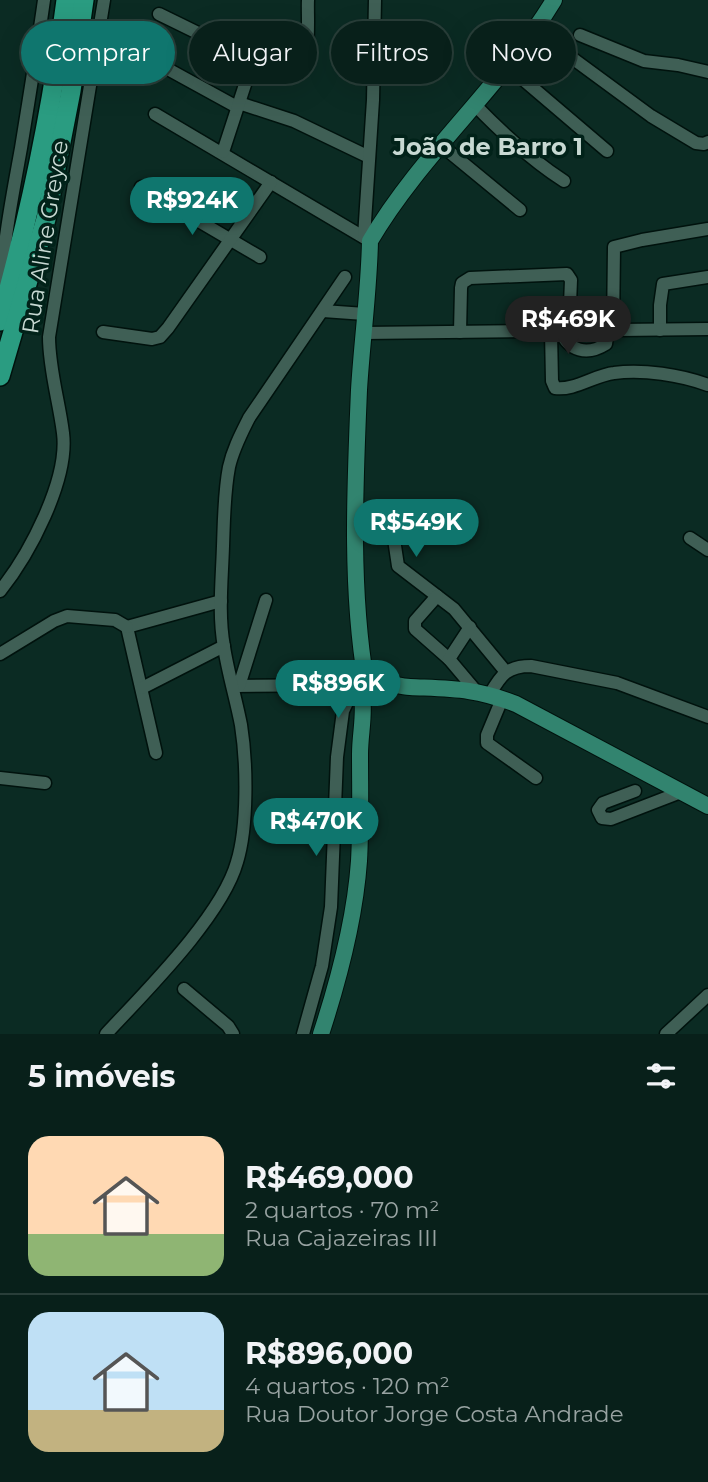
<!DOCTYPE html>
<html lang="pt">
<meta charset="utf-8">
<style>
:root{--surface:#08201a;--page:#162d27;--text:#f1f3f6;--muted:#98a3a2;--line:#293e39;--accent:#0f766e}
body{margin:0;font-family:Montserrat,sans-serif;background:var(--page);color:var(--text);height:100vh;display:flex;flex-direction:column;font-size:26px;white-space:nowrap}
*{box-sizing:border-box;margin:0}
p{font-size:23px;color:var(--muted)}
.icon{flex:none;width:38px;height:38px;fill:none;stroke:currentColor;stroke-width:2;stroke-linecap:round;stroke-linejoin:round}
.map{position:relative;height:1034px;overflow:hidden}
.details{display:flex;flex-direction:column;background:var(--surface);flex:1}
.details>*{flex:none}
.banner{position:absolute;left:21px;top:21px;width:667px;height:63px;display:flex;gap:14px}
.price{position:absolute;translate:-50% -60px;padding:0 16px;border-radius:24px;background:var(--accent);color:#fff;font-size:23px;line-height:46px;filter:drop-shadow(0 2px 4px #0008)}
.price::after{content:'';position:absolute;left:50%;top:42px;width:21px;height:16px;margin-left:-10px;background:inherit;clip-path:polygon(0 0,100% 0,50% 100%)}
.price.active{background:#222;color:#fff}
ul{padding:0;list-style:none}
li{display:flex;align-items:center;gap:21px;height:175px;padding:0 28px}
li+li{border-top:2px solid var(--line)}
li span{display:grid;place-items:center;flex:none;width:196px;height:140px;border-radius:21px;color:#555}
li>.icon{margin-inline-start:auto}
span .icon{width:84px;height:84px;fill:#fffc;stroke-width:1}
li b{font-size:30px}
h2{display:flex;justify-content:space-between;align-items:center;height:84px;padding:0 28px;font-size:30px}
.pill{padding:0 24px;border-radius:32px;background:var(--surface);box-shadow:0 7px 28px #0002,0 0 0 2px var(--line);font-size:24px;line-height:63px}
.pill.active{background:var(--accent);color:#fff}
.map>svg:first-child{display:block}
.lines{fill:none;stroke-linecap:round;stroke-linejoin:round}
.minor-casing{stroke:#00120d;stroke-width:15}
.major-casing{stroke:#00120d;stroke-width:18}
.highway-casing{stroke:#00120d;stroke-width:22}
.minor{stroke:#3f5f55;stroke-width:12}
.major{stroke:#32846f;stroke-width:16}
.highway{stroke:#2a9c81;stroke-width:19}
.labels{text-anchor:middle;stroke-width:7;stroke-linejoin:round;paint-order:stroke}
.street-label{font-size:23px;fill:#c8d9d3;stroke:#012219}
.neighbourhood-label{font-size:24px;font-weight:bold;fill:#c8d9d3;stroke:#012219}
</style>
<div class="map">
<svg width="708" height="1034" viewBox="0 0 708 1034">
<rect width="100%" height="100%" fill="#0b2b23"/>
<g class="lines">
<defs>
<g id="minor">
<path d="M159,14l94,46 44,7c15,-9 10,-50 11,-67"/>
<path d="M534,30l117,86 45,27 8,1 4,-2"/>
<path d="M580,35l64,26 34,4 30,7"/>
<path d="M155,62l82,45"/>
<path d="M506,65l101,86"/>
<path d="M239,103l55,18 75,36"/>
<path d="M474,104c28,29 56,55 90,77"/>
<path d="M155,114l215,127"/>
<path d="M441,145l79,65"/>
<path d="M223,152l30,-92"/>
<path d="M141,187l119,70"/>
<path d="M364,237l9,-137 2,-100"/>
<path d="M1,297c1,-50 11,-99 20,-149 8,-49 16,-98 23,-148"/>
<path d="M323,311l42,3"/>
<path d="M613,330l1,-83 28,-7 66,-11"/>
<path d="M660,330v-25l3,-21 45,-7"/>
<path d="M560,331c9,20 27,25 46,13l2,-14"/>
<path d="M103,332l49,7 8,-2 8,-9 103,-146"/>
<path d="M460,332l1,-44 1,-5 8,-5 97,-4 4,6 -1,24"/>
<path d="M551,332l1,49 3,7c19,3 40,-13 59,-15 29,-4 67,2 94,12"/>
<path d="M364,333l344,-4"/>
<path d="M356,530l34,4 4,5 4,27 56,43 52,63"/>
<path d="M690,538l18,12"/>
<path d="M0,591c29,-36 69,-111 63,-158 -4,-32 -14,-64 -14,-96l55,-337"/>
<path d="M437,596l-22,25v8l34,30"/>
<path d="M127,627l29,126"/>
<path d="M127,627l94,-26"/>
<path d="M470,627l-21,32 27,32"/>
<path d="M0,654l54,-33 13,-5 48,4 12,7"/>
<path d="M233,686l117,-1"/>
<path d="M239,686l27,-86"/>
<path d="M142,688l82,-42"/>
<path d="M490,694c11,-19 17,-28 41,-28l86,17 91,34"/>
<path d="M502,699l-15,36v8l49,35"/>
<path d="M0,778l45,5"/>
<path d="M635,791l-32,12 -5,7 4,8 9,1 70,-27"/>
<path d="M184,989l44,37 5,8"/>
<path d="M106,1034c39,-42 116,-118 131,-172 11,-36 10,-99 4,-137 -5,-26 -13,-52 -17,-78 -6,-33 -2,-68 -1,-101 1,-26 1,-53 6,-79 4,-18 12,-33 20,-49l96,-141"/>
<path d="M303,1034l19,-68 9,-59 6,-150 6,-46 9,-19"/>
<path d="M666,1034l42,-39"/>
</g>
<g id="major">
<circle cx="359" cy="687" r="8"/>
<path d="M366,682c-16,-95 -11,-196 -7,-292 3,-50 10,-99 11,-149 51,-87 132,-155 184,-241"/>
<path d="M367,684c15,-4 28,2 43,3 43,2 64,1 106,17l192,102"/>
<path d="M321,1034c18,-55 34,-115 38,-173 2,-36 1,-71 1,-107 0,-20 5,-39 2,-59"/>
</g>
<g id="highway">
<path d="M0,321c30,-106 52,-212 66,-321"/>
<path d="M0,376l46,-157 25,-128 13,-91"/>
</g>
</defs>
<!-- minor casing -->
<use href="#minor" class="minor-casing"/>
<!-- major casing -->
<use href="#major" class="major-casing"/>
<!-- highway casing -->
<use href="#highway" class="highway-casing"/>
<!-- minor -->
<use href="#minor" class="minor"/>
<!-- major -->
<use href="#major" class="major"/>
<!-- highway -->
<use href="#highway" class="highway"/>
</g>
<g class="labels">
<!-- street labels -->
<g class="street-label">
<text transform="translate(45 237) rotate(-81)" y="8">Rua Aline Greyce</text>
</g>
<!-- neighbourhood labels -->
<g class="neighbourhood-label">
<text x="488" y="155">João de Barro 1</text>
</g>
</g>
</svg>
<b class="price" style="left:192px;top:237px">R$924K</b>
<b class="price active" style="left:568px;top:356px">R$469K</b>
<b class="price" style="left:416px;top:559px">R$549K</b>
<b class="price" style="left:338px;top:720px">R$896K</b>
<b class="price" style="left:316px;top:858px">R$470K</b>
<div class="banner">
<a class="pill active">Comprar</a>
<a class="pill">Alugar</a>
<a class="pill">Filtros</a>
<a class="pill">Novo</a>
</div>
</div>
<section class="details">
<h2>5 imóveis<svg class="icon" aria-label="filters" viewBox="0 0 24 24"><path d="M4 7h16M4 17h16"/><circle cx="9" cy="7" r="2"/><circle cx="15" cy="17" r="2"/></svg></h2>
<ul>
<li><span style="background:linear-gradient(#ffd9b3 70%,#8fb573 0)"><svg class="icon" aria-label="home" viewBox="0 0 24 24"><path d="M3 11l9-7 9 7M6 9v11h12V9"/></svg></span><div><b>R$469,000</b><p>2 quartos · 70 m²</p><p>Rua Cajazeiras III</p></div></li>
<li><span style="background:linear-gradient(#bfe0f5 70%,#c2b280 0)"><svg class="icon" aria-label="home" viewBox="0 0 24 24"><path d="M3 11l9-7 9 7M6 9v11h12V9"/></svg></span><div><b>R$896,000</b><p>4 quartos · 120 m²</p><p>Rua Doutor Jorge Costa Andrade</p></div></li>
</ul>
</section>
